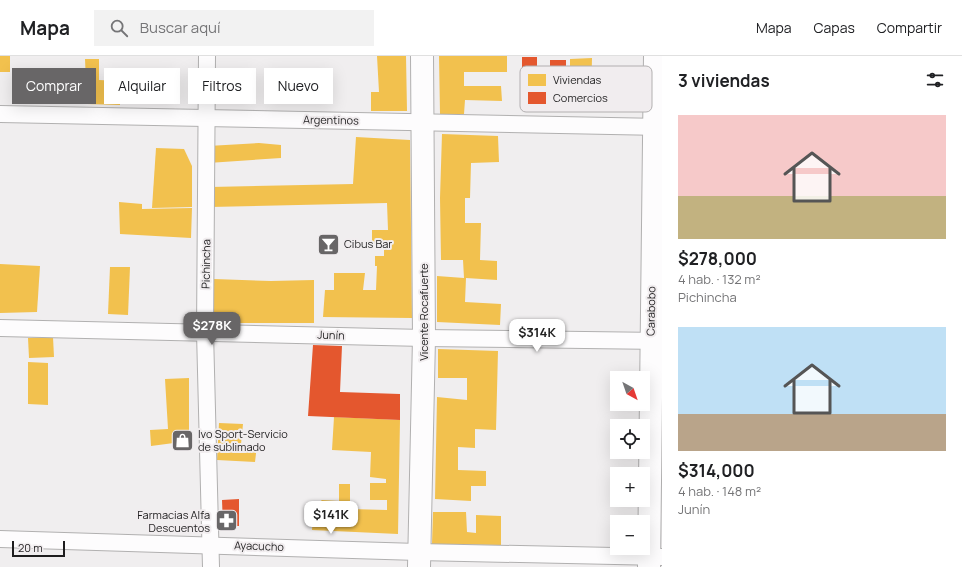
<!DOCTYPE html>
<html lang="es">
<meta charset="utf-8">
<style>
:root{--surface:#fff;--page:#f2f2f2;--text:#202124;--muted:#757577;--line:#e0e0e0;--accent:#686667}
body{margin:0;font-family:Manrope,sans-serif;background:var(--page);color:var(--text);height:100vh;display:flex;flex-direction:column;font-size:15px;white-space:nowrap}
*{box-sizing:border-box;margin:0}
p{font-size:13px;color:var(--muted)}
.icon{flex:none;width:22px;height:22px;fill:none;stroke:currentColor;stroke-width:2;stroke-linecap:round;stroke-linejoin:round}
.map{position:relative;flex:1;overflow:hidden}
.sheet{display:flex;flex-direction:column;background:var(--surface);width:300px}
.sheet>*{flex:none}
.hud{position:absolute;left:12px;top:12px;width:380px;height:36px;display:flex;gap:8px}
.needle{width:26px;rotate:140deg}
.tools{position:absolute;left:610px;top:315px;display:grid;gap:8px}
.tools a{display:grid;place-items:center;width:40px;height:40px;border-radius:0px;background:var(--surface);box-shadow:0 4px 16px #0002;font-size:20px}
.scale{position:absolute;left:12px;bottom:10px;width:53px;box-sizing:border-box;padding-left:4px;border:2px solid #1e1d1e;border-top:0;font-size:11px;line-height:14px;white-space:nowrap;color:#1e1d1e;-webkit-text-stroke:3px #f1edef;paint-order:stroke}
.price{position:absolute;translate:-50% -34px;padding:0 9px;border-radius:8px;background:#fff;color:#222;font-size:13px;line-height:26px;filter:drop-shadow(0 1px 2px #0008)}
.price::after{content:'';position:absolute;left:50%;top:24px;width:12px;height:9px;margin-left:-6px;background:inherit;clip-path:polygon(0 0,100% 0,50% 100%)}
.price.selected{background:var(--accent);color:#fff}
ul{padding:0;list-style:none}
li{display:grid;align-content:center;gap:8px;height:212px;padding:0 16px}
li span{display:grid;place-items:center;height:124px;border-radius:0px;color:#555}
li>.icon{margin-inline-start:auto}
span .icon{width:72px;height:72px;fill:#fffc;stroke-width:1}
li b{font-size:17px}
h2{display:flex;justify-content:space-between;align-items:center;height:48px;padding:0 16px;font-size:17px}
.chip{padding:0 14px;border-radius:0px;background:var(--surface);box-shadow:0 4px 16px #0002;font-size:14px;line-height:36px}
.chip.selected{background:var(--accent);color:#fff}
header{display:flex;align-items:center;gap:24px;box-sizing:border-box;height:56px;padding:0 20px;background:var(--surface);border-bottom:1px solid var(--line)}
header strong{font-size:19px}
nav{display:flex;gap:22px;margin-inline-start:auto;font-size:14px}
.search{width:280px;height:36px;background:var(--page);display:flex;align-items:center;gap:10px;box-sizing:border-box;padding:0 14px;border-radius:0px;color:var(--muted);font-size:15px}
main{display:flex;flex:1;min-height:0}
.map>svg:first-child{display:block}
.homes{fill:#f2c14e}
.shops{fill:#e4572e}
.lines{fill:none;stroke-linecap:round;stroke-linejoin:round}
.street-casing{stroke:#b1b0b0;stroke-width:18}
.secondary-casing{stroke:#b1b0b0;stroke-width:24}
.street{stroke:#fdfcfd;stroke-width:16}
.secondary{stroke:#fdfcfd;stroke-width:22}
.labels{text-anchor:middle;stroke-width:4;stroke-linejoin:round;paint-order:stroke}
.street-label{font-size:11px;fill:#1e1d1e;stroke:#f1edef}
.poi-label{font-size:11px;fill:#1e1d1e;stroke:#f1edef;text-anchor:start}
.key{fill:#f1edef;stroke:#b2afb0;stroke-width:1}
.key-label{font-size:11px;fill:#1e1d1e}
</style>
<header>
<strong>Mapa</strong>
<div class="search"><svg class="icon" aria-label="search" viewBox="0 0 24 24"><circle cx="10" cy="10" r="6"/><path d="M15 15l6 6"/></svg>Buscar aquí</div>
<nav><a>Mapa</a><a>Capas</a><a>Compartir</a></nav>
</header>
<main>
<div class="map">
<svg width="662" height="511" viewBox="0 0 662 511">
<rect width="100%" height="100%" fill="#f0eeef"/>
<!-- homes -->
<g class="homes">
<rect x="0" y="0" width="10" height="16"/>
<path d="M377,0h29l1,55h-36v-19h8z"/>
<path d="M439,0h68v16h-43v14h37l1,15 -37,-1 -1,14h-24z"/>
<path d="M592,2l-1,42h-21v-41z"/>
<path d="M85,3h14v21l21,1v24l-33,-1z"/>
<path d="M442,78l56,2 1,26 -28,1 -1,35h-5v25h16l-1,37 17,1v19l-31,-2 -1,24 36,2 -1,21 -63,-3v-46l27,2 -1,-18h-22l-1,-62z"/>
<path d="M356,81l54,3 2,178 -89,-1 2,-27h9v-17h31l-2,17h13l1,-24h-2v-10h9v-12h-12v-14h16l-1,-27 -177,4v-20l143,-3z"/>
<path d="M259,87l22,2v13l-73,5v-17z"/>
<path d="M156,92l28,1 8,17v41l-40,1z"/>
<path d="M119,146l23,2v5l50,-1 -1,30 -71,-4z"/>
<path d="M0,208l40,2 -3,46 -37,1z"/>
<path d="M110,211h20l-2,48 -20,-1z"/>
<path d="M214,223l57,2 43,-1v43h-100z"/>
<path d="M53,281l1,20 -25,1 -1,-20z"/>
<path d="M438,293l60,2 -2,79 -21,-1v19l-17,-1v23l28,1v15h-15v15l-36,-2 2,-102 30,3v-22h-29z"/>
<path d="M28,306l20,1v42l-20,-1z"/>
<path d="M189,322v63l-38,5 -1,-16 18,-1 -3,-50z"/>
<path d="M334,361l66,3 -2,114 -86,-4 2,-24 8,-6 17,1v-17h11v25l37,1v-10h-17v-17h16v-4l-16,-2 1,-25 -39,-2z"/>
<path d="M219,367l24,1 -2,20 16,1 -2,17 -38,-2z"/>
<path d="M433,456h33l1,20 9,1v-18l25,1v29l-69,-1z"/>
</g>
<!-- shops -->
<g class="shops">
<path d="M522,1h15v24l13,-1v-20h16v47h-44z"/>
<path d="M313,289l29,1 -2,46 60,2v26l-92,-4z"/>
<path d="M239,443v27h-16l-1,-26z"/>
</g>
<g class="lines">
<defs>
<g id="street">
<path d="M207,0l-2,276 6,235"/>
<path d="M0,58l662,13"/>
<path d="M0,272l424,10 238,3"/>
<path d="M0,483l418,13 244,5"/>
</g>
<g id="secondary">
<path d="M419,511l5,-229 -2,-282"/>
<path d="M649,511l6,-511"/>
</g>
</defs>
<!-- street casing -->
<use href="#street" class="street-casing"/>
<!-- secondary casing -->
<use href="#secondary" class="secondary-casing"/>
<!-- street -->
<use href="#street" class="street"/>
<!-- secondary -->
<use href="#secondary" class="secondary"/>
</g>
<!-- icons -->
<defs>
<symbol id="bar-square" viewBox="-11 -11 22 22"><rect x="-9" y="-9" width="18" height="18" rx="4" fill="#686667" stroke="#f1edef"/><path d="M-6-5H6L.8 .8V4.5H3.5V6h-7V4.5H-.8V.8Z" fill="#fff"/></symbol>
<symbol id="shop-square" viewBox="-11 -11 22 22"><rect x="-9" y="-9" width="18" height="18" rx="4" fill="#686667" stroke="#f1edef"/><path d="M-5-2.5h2.3a2.7 3.5 0 0 1 5.4 0H5L5.5 6h-11ZM-1.5-2.5h3a1.5 2.3 0 0 0-3 0Z" fill="#fff"/></symbol>
<symbol id="pharmacy-square" viewBox="-11 -11 22 22"><rect x="-9" y="-9" width="18" height="18" rx="4" fill="#686667" stroke="#f1edef"/><path d="M-2-6h4v4h4v4h-4v4h-4v-4h-4v-4h4Z" fill="#fff"/></symbol>
</defs>
<g fill-rule="evenodd">
<use href="#bar-square" x="316" y="176" width="25" height="25"/>
<use href="#shop-square" x="170" y="372" width="25" height="25"/>
<use href="#pharmacy-square" x="214" y="452" width="25" height="25"/>
</g>
<g class="labels">
<!-- street labels -->
<g class="street-label">
<text transform="translate(331 64) rotate(1)" y="4">Argentinos</text>
<text transform="translate(206 208) rotate(-89)" y="4">Pichincha</text>
<text transform="translate(651 255) rotate(-89)" y="4">Carabobo</text>
<text transform="translate(424 256) rotate(-90)" y="4">Vicente Rocafuerte</text>
<text transform="translate(331 279) rotate(2)" y="4">Junín</text>
<text transform="translate(259 490) rotate(2)" y="4">Ayacucho</text>
</g>
<!-- poi labels -->
<g class="poi-label">
<text x="344" y="192">Cibus Bar</text>
<text x="198" y="382">Ivo Sport-Servicio<tspan x="198" dy="13">de sublimado</tspan></text>
<text x="210" y="463" text-anchor="end">Farmacias Alfa<tspan x="210" dy="13">Descuentos</tspan></text>
</g>
</g>
<!-- legend -->
<rect x="520" y="10" width="132" height="46" rx="6" class="key"/>
<rect x="528" y="18" width="18" height="12" fill="#f2c14e"/>
<rect x="528" y="36" width="18" height="12" fill="#e4572e"/>
<g class="key-label">
<text x="553" y="28">Viviendas</text>
<text x="553" y="46">Comercios</text>
</g>
</svg>
<div class="tools">
<a><svg class="needle" viewBox="-14 -14 28 28"><path d="M0-13l5 13h-10z" fill="#e53935"/><path d="M0 13l5-13h-10z" fill="#757577"/></svg></a>
<a><svg class="icon" aria-label="locate" viewBox="0 0 24 24"><circle cx="12" cy="12" r="6"/><path d="M12 2v4M12 18v4M2 12h4M18 12h4"/></svg></a>
<a>+</a>
<a>−</a>
</div>
<div class="scale">20 m</div>
<b class="price selected" style="left:212px;top:290px">$278K</b>
<b class="price" style="left:537px;top:297px">$314K</b>
<b class="price" style="left:331px;top:479px">$141K</b>
<div class="hud">
<a class="chip selected">Comprar</a>
<a class="chip">Alquilar</a>
<a class="chip">Filtros</a>
<a class="chip">Nuevo</a>
</div>
</div>
<section class="sheet">
<h2>3 viviendas<svg class="icon" aria-label="filters" viewBox="0 0 24 24"><path d="M4 7h16M4 17h16"/><circle cx="9" cy="7" r="2"/><circle cx="15" cy="17" r="2"/></svg></h2>
<ul>
<li><span style="background:linear-gradient(#f6c9c9 65%,#c2b280 0)"><svg class="icon" aria-label="home" viewBox="0 0 24 24"><path d="M3 11l9-7 9 7M6 9v11h12V9"/></svg></span><div><b>$278,000</b><p>4 hab. · 132 m²</p><p>Pichincha</p></div></li>
<li><span style="background:linear-gradient(#bfe0f5 70%,#b9a48a 0)"><svg class="icon" aria-label="home" viewBox="0 0 24 24"><path d="M3 11l9-7 9 7M6 9v11h12V9"/></svg></span><div><b>$314,000</b><p>4 hab. · 148 m²</p><p>Junín</p></div></li>
</ul>
</section>
</main>
